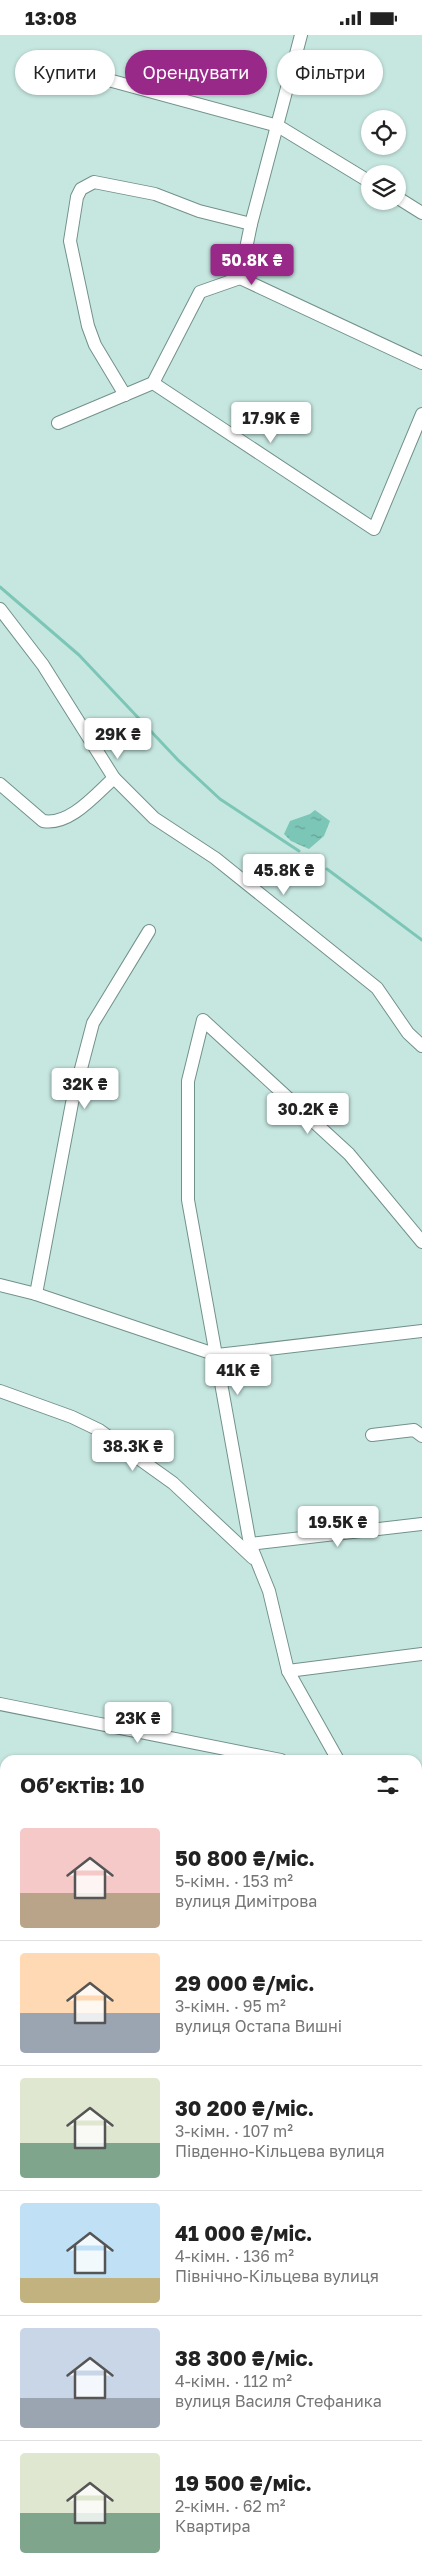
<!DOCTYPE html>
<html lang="uk">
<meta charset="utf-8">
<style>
:root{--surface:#fff;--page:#f6f6f6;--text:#222;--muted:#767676;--line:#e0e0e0;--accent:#992988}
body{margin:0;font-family:"Golos Text",sans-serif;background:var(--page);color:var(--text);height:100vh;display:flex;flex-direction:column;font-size:19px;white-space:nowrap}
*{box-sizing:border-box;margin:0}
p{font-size:16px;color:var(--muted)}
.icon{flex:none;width:28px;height:28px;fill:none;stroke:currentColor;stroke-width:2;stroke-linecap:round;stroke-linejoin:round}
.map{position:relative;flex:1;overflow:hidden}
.side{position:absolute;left:0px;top:1720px;width:422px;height:821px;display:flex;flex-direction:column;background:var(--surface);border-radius:15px 15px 0 0;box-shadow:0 1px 4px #0004}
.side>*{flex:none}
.hud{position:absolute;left:15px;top:15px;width:392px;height:45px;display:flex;gap:10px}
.buttons{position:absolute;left:361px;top:75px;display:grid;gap:10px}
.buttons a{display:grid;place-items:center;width:45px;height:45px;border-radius:50%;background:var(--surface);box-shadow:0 1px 4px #0004;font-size:25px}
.price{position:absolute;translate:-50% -42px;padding:0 11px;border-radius:5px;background:#fff;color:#222;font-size:16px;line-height:32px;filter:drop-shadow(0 1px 2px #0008)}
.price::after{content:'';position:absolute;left:50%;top:30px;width:15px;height:11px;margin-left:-8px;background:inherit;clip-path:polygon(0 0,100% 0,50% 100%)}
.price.active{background:var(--accent);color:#fff}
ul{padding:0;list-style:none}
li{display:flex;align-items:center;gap:15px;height:125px;padding:0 20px}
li+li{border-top:1px solid var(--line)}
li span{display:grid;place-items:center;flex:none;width:140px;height:100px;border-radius:5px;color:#555}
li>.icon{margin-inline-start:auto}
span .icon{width:60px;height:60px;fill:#fffc;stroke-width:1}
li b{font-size:21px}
h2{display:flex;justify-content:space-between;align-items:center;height:60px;padding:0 20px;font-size:21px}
.chip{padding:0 18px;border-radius:22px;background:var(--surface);box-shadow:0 1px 4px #0004;font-size:18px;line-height:45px}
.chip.active{background:var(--accent);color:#fff}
.status{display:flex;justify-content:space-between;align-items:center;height:35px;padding:0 25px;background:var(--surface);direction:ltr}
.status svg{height:14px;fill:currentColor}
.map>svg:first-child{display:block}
.forest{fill:url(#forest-crowns)}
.water{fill:url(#water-ripples)}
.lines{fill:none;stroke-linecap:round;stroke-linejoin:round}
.stream{stroke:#7cc6b7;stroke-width:3}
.minor-casing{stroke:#72918b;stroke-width:14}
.minor{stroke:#fff;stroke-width:12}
</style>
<div class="status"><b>13:08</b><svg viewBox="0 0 49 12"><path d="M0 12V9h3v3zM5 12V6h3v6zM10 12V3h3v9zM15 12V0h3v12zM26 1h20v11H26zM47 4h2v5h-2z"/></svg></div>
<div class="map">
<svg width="422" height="2541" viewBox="0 0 422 2541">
<defs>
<pattern id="forest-crowns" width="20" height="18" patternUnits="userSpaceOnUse" patternTransform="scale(1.25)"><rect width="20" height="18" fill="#c190b6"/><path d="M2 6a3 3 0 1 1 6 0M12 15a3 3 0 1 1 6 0" fill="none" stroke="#9d7694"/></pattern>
<pattern id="water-ripples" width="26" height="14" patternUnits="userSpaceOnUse" patternTransform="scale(1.25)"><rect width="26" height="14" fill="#7cc6b7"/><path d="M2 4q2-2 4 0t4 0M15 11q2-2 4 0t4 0" fill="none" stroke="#65a195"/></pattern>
</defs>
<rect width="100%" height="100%" fill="#c6e7e0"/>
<!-- forest -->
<path class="forest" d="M0,2402l5,3v131h115l3,5h-123z"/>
<!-- water -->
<path class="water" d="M315,775l15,11 -6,15 -15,13 -18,-8 -7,-7 6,-13 20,-7z"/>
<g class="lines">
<!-- stream -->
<g class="stream">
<path d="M0,552l79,68 99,105 42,39 79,52"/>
<path d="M327,834l95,71"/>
</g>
<defs>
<g id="minor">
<path d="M42,27l236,64 92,56"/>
<path d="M398,163l24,15"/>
<path d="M240,243l182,85"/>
<path d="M153,348l221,146 48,-115"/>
<path d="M125,360l-30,-50 -7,-19 -18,-85 7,-44 4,-8 13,-7 61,12 44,17 52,13"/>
<path d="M58,388l95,-40 47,-91 40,-14 11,-54 50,-189"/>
<path d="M0,574l43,56 71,113c-18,16 -44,48 -71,43l-43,-37"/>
<path d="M114,743l40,40 61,40 162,130 31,45 14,13"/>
<path d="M0,1250l36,9 181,61 205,-24"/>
<path d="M36,1259l36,-191 21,-80 56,-92"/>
<path d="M0,1356l72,26 27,13 74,53 80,75"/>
<path d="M372,1400l42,-5 8,6"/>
<path d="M250,1509l172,-20"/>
<path d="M288,1636l134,-17"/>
<path d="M0,1669l281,56"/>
<path d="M338,1725l-50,-89 -19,-80 -19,-47 -62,-344v-119l15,-61 146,134 73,88"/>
<path d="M418,1862l4,8"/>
<path d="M0,1892l5,1"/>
<path d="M418,1956h4"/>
<path d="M418,2084l4,1"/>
<path d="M0,2089l5,-1"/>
<path d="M418,2299h4"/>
<path d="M418,2455h4"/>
<path d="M418,2514l4,-8"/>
<path d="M168,2541l5,-5"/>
<path d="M402,2541l3,-5"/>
</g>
</defs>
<!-- minor casing -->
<use href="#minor" class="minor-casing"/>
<!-- minor -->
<use href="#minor" class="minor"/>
</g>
</svg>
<div class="buttons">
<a><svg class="icon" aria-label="locate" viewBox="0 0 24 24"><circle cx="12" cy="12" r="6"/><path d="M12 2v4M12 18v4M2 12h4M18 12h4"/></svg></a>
<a><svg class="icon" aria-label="layers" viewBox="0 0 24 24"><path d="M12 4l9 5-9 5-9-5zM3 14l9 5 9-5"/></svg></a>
</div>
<b class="price active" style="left:252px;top:251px">50.8K ₴</b>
<b class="price" style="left:271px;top:409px">17.9K ₴</b>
<b class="price" style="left:118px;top:725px">29K ₴</b>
<b class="price" style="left:284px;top:861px">45.8K ₴</b>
<b class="price" style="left:85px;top:1075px">32K ₴</b>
<b class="price" style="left:308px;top:1100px">30.2K ₴</b>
<b class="price" style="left:238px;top:1361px">41K ₴</b>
<b class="price" style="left:133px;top:1437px">38.3K ₴</b>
<b class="price" style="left:338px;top:1513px">19.5K ₴</b>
<b class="price" style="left:138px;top:1709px">23K ₴</b>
<div class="hud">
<a class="chip">Купити</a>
<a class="chip active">Орендувати</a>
<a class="chip">Фільтри</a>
</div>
<section class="side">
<h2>Об’єктів: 10<svg class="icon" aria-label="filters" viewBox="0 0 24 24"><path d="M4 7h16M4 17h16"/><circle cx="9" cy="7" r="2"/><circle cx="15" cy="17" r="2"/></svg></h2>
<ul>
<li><span style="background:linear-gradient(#f6c9c9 65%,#b9a48a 0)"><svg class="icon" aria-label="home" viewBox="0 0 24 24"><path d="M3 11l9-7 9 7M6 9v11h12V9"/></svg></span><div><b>50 800 ₴/міс.</b><p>5-кімн. · 153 m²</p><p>вулиця Димітрова</p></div></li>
<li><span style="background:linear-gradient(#ffd9b3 60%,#9aa5b1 0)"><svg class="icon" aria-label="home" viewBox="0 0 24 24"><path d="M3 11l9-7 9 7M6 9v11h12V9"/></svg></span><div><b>29 000 ₴/міс.</b><p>3-кімн. · 95 m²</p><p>вулиця Остапа Вишні</p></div></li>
<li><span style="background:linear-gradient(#dfe7d0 65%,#7fa58c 0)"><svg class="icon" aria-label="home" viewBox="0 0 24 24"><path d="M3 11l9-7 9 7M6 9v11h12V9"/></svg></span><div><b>30 200 ₴/міс.</b><p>3-кімн. · 107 m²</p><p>Південно-Кільцева вулиця</p></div></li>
<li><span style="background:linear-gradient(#bfe0f5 75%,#c2b280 0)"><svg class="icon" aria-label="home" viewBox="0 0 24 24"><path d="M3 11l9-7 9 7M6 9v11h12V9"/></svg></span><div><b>41 000 ₴/міс.</b><p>4-кімн. · 136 m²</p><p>Північно-Кільцева вулиця</p></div></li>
<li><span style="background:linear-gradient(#c9d6e8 70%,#9aa5b1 0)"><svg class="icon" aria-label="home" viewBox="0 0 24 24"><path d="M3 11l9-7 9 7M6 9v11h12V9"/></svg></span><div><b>38 300 ₴/міс.</b><p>4-кімн. · 112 m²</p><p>вулиця Василя Стефаника</p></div></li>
<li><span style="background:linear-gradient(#dfe7d0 60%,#7fa58c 0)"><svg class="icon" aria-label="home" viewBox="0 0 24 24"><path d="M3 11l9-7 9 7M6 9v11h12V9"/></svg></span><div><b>19 500 ₴/міс.</b><p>2-кімн. · 62 m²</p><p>Квартира</p></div></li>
</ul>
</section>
</div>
